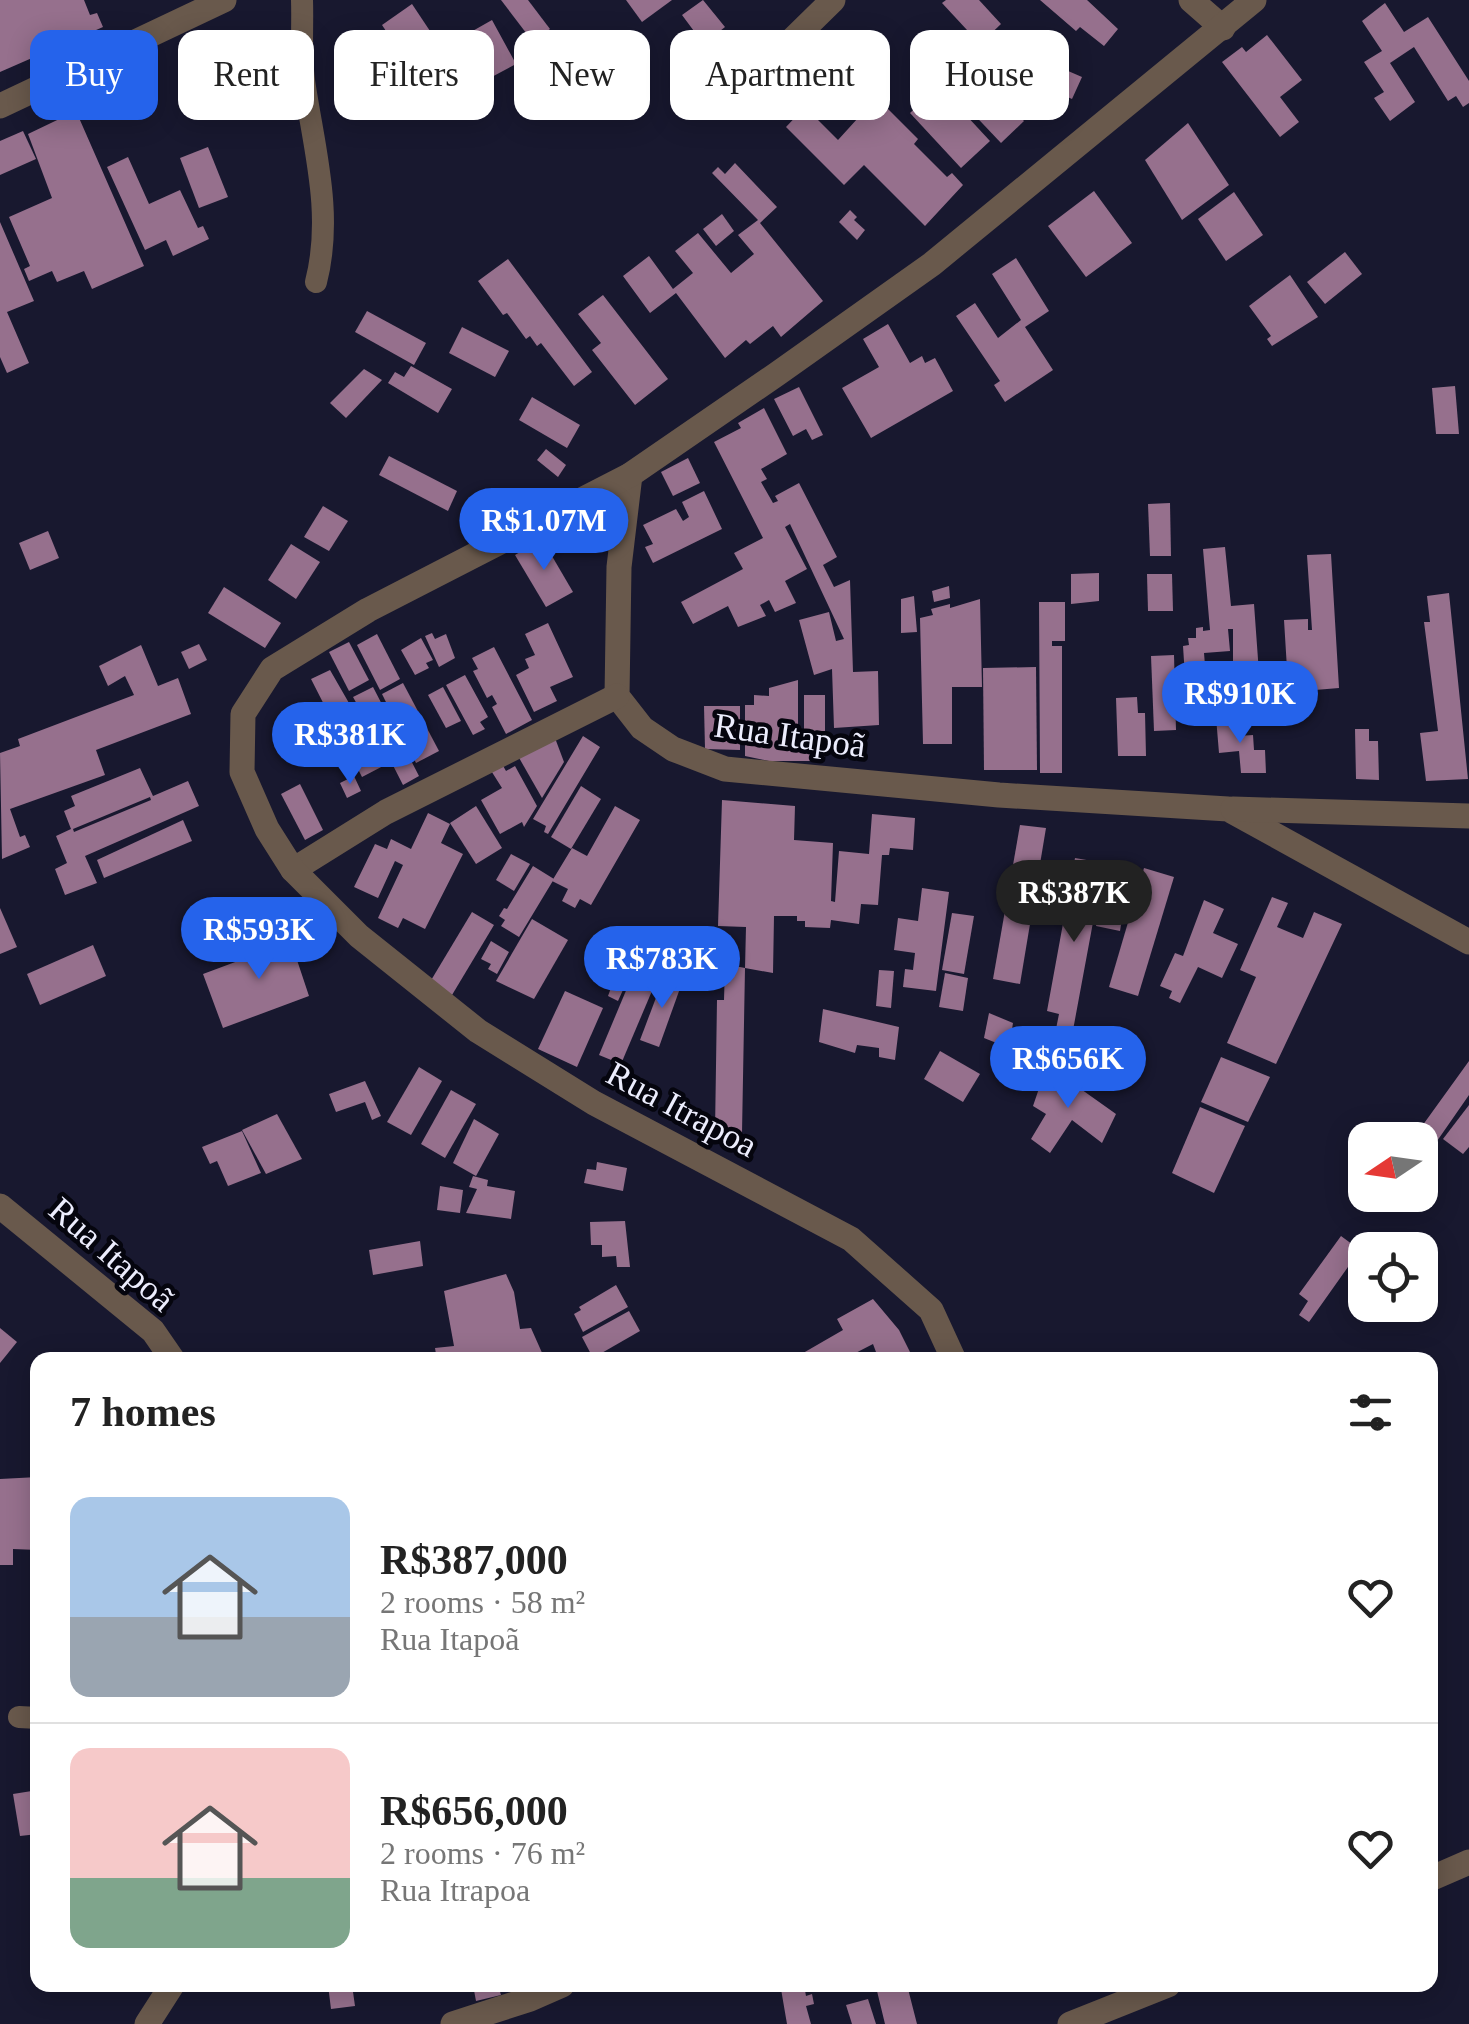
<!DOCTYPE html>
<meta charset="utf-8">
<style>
:root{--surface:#fff;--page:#f6f6f6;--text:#222;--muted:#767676;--line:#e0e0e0;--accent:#2563eb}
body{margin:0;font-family:Georgia,serif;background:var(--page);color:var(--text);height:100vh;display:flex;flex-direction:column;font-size:38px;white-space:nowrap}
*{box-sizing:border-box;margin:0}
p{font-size:32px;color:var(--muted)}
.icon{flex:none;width:55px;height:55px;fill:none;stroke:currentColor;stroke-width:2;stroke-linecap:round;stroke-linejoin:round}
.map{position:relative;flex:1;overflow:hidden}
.side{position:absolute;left:30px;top:1352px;width:1408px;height:640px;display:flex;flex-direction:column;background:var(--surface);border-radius:20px;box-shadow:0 5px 25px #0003}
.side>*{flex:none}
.guide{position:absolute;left:30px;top:30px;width:1410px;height:90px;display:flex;gap:20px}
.needle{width:65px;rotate:257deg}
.controls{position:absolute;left:1348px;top:1122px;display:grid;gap:20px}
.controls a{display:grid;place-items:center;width:90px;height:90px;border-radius:20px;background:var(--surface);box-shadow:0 5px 25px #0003;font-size:50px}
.price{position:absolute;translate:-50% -85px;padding:0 22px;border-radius:35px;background:var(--accent);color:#fff;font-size:32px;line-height:65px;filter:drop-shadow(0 2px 5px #0008)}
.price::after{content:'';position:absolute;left:50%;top:60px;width:30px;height:22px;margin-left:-15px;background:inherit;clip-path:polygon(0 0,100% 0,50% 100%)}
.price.selected{background:#222;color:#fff}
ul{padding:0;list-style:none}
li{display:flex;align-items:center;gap:30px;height:250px;padding:0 40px}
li+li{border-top:2px solid var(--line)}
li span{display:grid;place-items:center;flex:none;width:280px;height:200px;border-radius:20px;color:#555}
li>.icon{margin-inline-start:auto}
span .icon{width:120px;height:120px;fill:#fffc;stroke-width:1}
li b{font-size:42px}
h2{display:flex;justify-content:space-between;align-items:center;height:120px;padding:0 40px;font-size:42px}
.tag{padding:0 35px;border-radius:20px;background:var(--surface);box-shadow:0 5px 25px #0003;font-size:35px;line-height:90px}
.tag.selected{background:var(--accent);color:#fff}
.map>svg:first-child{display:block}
.building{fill:#96708d;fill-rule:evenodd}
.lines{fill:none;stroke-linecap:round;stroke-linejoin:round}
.service{stroke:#69594c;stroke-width:22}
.minor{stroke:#69594c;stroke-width:25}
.labels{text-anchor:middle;stroke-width:9;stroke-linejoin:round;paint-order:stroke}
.street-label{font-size:35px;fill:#ecedfd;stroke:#05050e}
</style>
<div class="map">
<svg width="1469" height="2024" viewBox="0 0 1469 2024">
<rect width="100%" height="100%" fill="#18182f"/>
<!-- building -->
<g class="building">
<path d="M0,0h84l6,15 7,-2 6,14 -103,45z"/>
<path d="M501,0h27l22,29 -17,13z"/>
<path d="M626,0h46l-30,22z"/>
<path d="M703,0l22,27 -10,8 7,10 -11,9 -29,-39z"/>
<path d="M946,0h33l22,24 -21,20 -38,-41z"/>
<path d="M1040,0h47l31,29 -14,17 -24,-19 -4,4z"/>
<path d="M1385,3l19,29 24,-15 41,64v22l-6,4 -7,-11 -8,5 -34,-54 -24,16 25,39 -25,19 -16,-23 10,-6 -20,-30 18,-11 -20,-30z"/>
<path d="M412,4l50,75 -30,21 -50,-75z"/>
<path d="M492,20l24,44 -43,23 -10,-23 4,-2 -12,-21z"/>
<path d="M1267,35l35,45 -22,17 19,25 -19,15 -58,-75 20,-15 4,5z"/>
<path d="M1052,64l30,13 -10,22 -29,-13z"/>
<path d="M853,74l65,65 -4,5 33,33 5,-4 11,12 -38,41 -61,-61 -20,20 -58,-58 19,-20 33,33 20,-22 -24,-24z"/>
<path d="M986,84l38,37 -23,22 -36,-38z"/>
<path d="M939,86l51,55 -29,27 -51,-55z"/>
<path d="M719,100l8,8 -14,12 -8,-9z"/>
<path d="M76,111l68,155 -52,23 -8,-18 -27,11 -5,-11 -23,10 -5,-12 6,-3 -21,-49 43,-19 -24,-64z"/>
<path d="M1188,123l41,62 -47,35 -37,-60z"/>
<path d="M23,131l13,28 -36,16v-34z"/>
<path d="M208,147l20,50 -29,11 -19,-50z"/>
<path d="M128,157l21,47 31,-14 18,38 5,-2 6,13 -36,17 -7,-16 -21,10 -38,-83z"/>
<path d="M735,163l42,44 -17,16 63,78 -42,36 -8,-11 -23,18 -4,-4 -21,18 -49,-65 -26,20 -27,-37 26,-20 24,33 20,-16 -18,-22 23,-18 33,40 23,-19 -16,-19 20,-15 -46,-47 6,-6 7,7z"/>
<path d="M1094,191l38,52 -46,34 -38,-51z"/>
<path d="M1234,192l29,43 -37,26 -28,-42z"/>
<path d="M850,210l7,7 -3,3 11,10 -8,10 -18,-18z"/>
<path d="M722,214l12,17 -18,15 -13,-17z"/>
<path d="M0,222l34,79 -27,11 22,51 -22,10 -7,-16z"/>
<path d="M1345,252l17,22 -37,30 -18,-22z"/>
<path d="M1016,258l33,53 -24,16 28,43 -48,32 -11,-17 6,-4 -44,-65 19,-13 23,35 23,-18 -29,-46z"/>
<path d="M508,259l84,113 -18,14 -33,-43 -4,3 -7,-10 -4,3 -19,-26 -4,2 -25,-34z"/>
<path d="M1290,275l28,42 -46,29 -5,-7 4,-3 -22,-30z"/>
<path d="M603,295l65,84 -33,26 -43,-55 9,-7 -23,-29z"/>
<path d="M367,311l59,32 -12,22 -59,-33z"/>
<path d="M888,324l22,39 12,-7 3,7 10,-5 18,33 -82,47 -29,-50 37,-21 -16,-28z"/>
<path d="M462,327l47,24 -14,26 -46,-24z"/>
<path d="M411,366l41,23 -14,24 -50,-30 7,-11 9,5z"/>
<path d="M364,369l18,11 -36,38 -16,-15z"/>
<path d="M1455,386l4,48h-23l-4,-46z"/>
<path d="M799,387l24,48 -11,5 -6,-11 -13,7 -19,-37z"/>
<path d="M532,397l48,28 -13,23 -48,-28z"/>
<path d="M764,408l23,46 -26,15 6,10 -6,3 12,21 5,-2 -3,-5 24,-13 38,74 -14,8 11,22 16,-7 3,92 25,-1 1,54 -45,3 -2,-59 -18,6 -15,-55 30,-8 7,29 8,-2 -54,-115 -5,3 22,42 -22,12 11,22 -21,9 -6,-12 -9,5 6,11 -28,11 -10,-21 -35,18 -12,-22 62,-33 -9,-16 29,-15 -49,-96 27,-14 -3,-5z"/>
<path d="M546,449l20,16 -8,12 -21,-17z"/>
<path d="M389,456l68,35 -9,20 -69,-36z"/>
<path d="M688,458l12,25 -27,13 -12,-24z"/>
<path d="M704,491l18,38 -69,34 -8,-16 8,-3 -10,-19 33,-16 7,12 6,-4 -7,-15z"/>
<path d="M1170,503l1,53h-21l-2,-52z"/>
<path d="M323,506l25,15 -19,30 -25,-14z"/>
<path d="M48,531l11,27 -29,12 -11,-27z"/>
<path d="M542,539l31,53 -27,15 -31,-52z"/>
<path d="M291,544l29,18 -24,37 -28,-19z"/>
<path d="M1225,547l6,59 23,-2 5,69 -26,1v-45h-5l2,22 -26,2 3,37 -21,2 -3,-46 6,-1 -1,-7h8v-10l7,-1v4l7,-1 -7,-81z"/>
<path d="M1331,554l8,134 -24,2v-6l-27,1 -4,-65 24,-1v11h4l-5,-75z"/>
<path d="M1099,573v28l-28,3v-30z"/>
<path d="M1147,574h25l1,37h-25z"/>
<path d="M949,586l1,12 -16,4 -2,-11z"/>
<path d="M224,587l57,36 -16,25 -57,-35z"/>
<path d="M1449,593l19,186 -42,2 -6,-48 18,-2 -14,-109h6l-3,-26z"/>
<path d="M914,596l3,36 -16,1v-34z"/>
<path d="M980,599l2,88h-30v57h-29l-3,-126 13,-3 -2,-6 19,-5v4z"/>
<path d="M1039,602h26v39h-13v5h10v127h-22z"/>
<path d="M548,623l25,54 -23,10 7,14 -23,11 -18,-37 13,-7 -4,-9 10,-4 -10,-21z"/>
<path d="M432,633l3,6 11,-5 9,24 -16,9 -14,-31z"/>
<path d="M377,634l23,45 -20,11 -23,-45z"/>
<path d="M421,638l12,22 -7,3 3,5 -14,7 -14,-25z"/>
<path d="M349,642l20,38 -20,11 -20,-39z"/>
<path d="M199,644l8,16 -18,9 -8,-17z"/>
<path d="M141,645l17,41 20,-8 13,36 -95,36 9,25 -95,34 10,28 5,-2 5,12 -28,12 -2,-106 20,-7 -2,-7 116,-44 -9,-19 -17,10 -9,-20z"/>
<path d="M494,647l38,73 -26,14 -14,-27 5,-3 -5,-9 -5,3 -14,-27 5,-2 -6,-11z"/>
<path d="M1174,655l2,75 -22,1 -3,-75z"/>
<path d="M1036,667l1,103h-53l-1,-102z"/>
<path d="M330,670l27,47 4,-3 6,13 -25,13 -31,-61z"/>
<path d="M465,675l23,42 -8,5 5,7 -12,6 -27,-50z"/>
<path d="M798,680v54l6,1v-40h21v66h-56l-24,-5v-51h9v-10l15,1v-8z"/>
<path d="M403,683l36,68 -23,12 -34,-69z"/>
<path d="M373,687l46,89 -16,9 -27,-53 9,-5 -11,-22 -9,5 -2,-6 -5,2 -5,-9z"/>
<path d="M443,687l18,34 -15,7 -18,-33z"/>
<path d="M1289,687l2,35 -22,2 -2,-36z"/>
<path d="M1137,697l1,16h7l1,43h-28l-2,-58z"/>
<path d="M704,706h36v44l-35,-1z"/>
<path d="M1236,715l2,21 15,-1 1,15h11l1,23h-25l-2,-22 -20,2 -3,-36z"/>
<path d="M1355,729h14v12h9l1,39 -23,-1z"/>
<path d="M365,733l9,17 5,-3 8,17 -25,13 -17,-34z"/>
<path d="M583,736l17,11 -52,87 -4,-2 2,-6 -13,-7z"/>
<path d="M555,738l9,24 -22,36 -24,-42z"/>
<path d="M502,764l4,7 9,-5 22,40 -13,21 -2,-5 -22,12 -19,-34 21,-12 -12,-19z"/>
<path d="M140,768l13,28 35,-15 11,25 -114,50 12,27 -32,12 -10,-26 12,-6 -11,-27 15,-7 -7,-18 11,-5 -4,-10zM150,797l1,3 -77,32 -1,-3z"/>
<path d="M354,776l7,15 -14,7 -7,-15z"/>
<path d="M300,784l23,46 -18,10 -24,-46z"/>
<path d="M581,786l20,13 -30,50 -20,-12z"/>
<path d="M722,800l73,6 -1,34 39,3 -2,58 4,1 4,-51 30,3 3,-40 43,4 -2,32 -23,-2 -1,7h-7l-4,50 -17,-1 -2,20 -28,-4 -1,8 -25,-1v-6h-8v-5h-23l-1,57 -28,-5 -3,165 -27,-1 2,-132h7l1,-36 20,4 1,-41 -28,-1z"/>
<path d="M476,806l26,42 -26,16 -26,-41z"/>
<path d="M615,806l25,14 -49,85 -11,-6 -5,9 -13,-7 6,-12 -16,-8 20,-33 15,8z"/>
<path d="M428,813l22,11 -9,19 22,11 -38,75 -22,-11 -5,10 -20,-10 25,-53 -8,-4 -17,37 -24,-11 21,-43 12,5 4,-10 20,10z"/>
<path d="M183,820l9,21 -88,37 -7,-18z"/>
<path d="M1020,825l26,3 -26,156 -27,-5z"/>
<path d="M511,854l19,10 -16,27 -18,-11z"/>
<path d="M1075,858l29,5 -33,178 -17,-2 5,-25 -12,-3z"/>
<path d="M533,866l21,13 -35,58 -18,-11 4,-6 -6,-4 5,-8 3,1z"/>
<path d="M1144,868l30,9 -36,119 -29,-9z"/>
<path d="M1106,871l23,4 -9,56 -24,-5z"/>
<path d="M922,888l27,4 -13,99 -33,-4 2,-18 8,1 2,-17 -21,-3 4,-32 20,3z"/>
<path d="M1272,897l16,6 -11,24 26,11 11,-26 28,12 -66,140 -49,-21 29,-66 -16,-7z"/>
<path d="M1204,900l20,9 -11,24 25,11 -16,34 -24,-11 -18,36 -11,-5 3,-7 -12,-5 15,-33 8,3z"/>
<path d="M0,908l17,39 -17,7z"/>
<path d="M472,912l22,13 -42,70 -22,-13z"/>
<path d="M952,913l22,3 -10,58 -22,-4z"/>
<path d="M532,919l36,21 -34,59 -38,-18z"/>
<path d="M308,935l13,12 -25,10 13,39 -86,32 -20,-54z"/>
<path d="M491,941l18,11 -12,22 -9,-5 3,-5 -10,-5z"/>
<path d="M93,945l13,31 -66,29 -13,-31z"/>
<path d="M603,946l33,15 -18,40 -10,-5 4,-11 -21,-11z"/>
<path d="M638,962l22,10 -39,92 -22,-9z"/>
<path d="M879,970l15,1 -3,37 -15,-2z"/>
<path d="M945,973l23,5 -5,33 -24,-4z"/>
<path d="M665,974l18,6 -24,67 -19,-7z"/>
<path d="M565,991l38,17 -26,59 -39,-18z"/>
<path d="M823,1009l76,18 -4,33 -16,-3v-9l-22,-3 -2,8 -36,-11z"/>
<path d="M989,1013l24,10 -4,25 -25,-10z"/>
<path d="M940,1051l40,23 -17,28 -39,-23z"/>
<path d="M1221,1057l49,20 -22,45 -47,-20z"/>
<path d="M1469,1061v34l-41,59 -8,-6v-8h-8z"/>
<path d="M1047,1065l69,49 -14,29 -30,-23 -22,33 -19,-14 15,-25 -13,-8z"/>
<path d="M1103,1065l13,3 -5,16 -13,-4z"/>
<path d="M419,1067l23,14 -31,54 -24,-13z"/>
<path d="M365,1081l16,35 -9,4 -7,-18 -29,10 -7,-18z"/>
<path d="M451,1090l25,14 -31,54 -24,-14z"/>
<path d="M1469,1105v42l-6,7 -20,-15z"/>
<path d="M1200,1107l45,19 -31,67 -42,-20z"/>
<path d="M277,1114l25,45 -36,15 -24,-44z"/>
<path d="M474,1119l25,15 -23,42 -23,-13z"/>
<path d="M242,1131l19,42 -33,13 -11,-25 -7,3 -8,-17z"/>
<path d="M597,1162l30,6 -4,23 -39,-8 3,-14 9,1z"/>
<path d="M473,1176l15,4 -1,6 28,5 -4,28 -45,-6 11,-24 -8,-2z"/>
<path d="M440,1186l23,4 -3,23 -23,-3z"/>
<path d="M625,1221l5,46h-13l-1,-11 -14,1v-12h-11l-1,-23z"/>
<path d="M1341,1236l19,14 -51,72 -10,-7 9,-14 -9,-7z"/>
<path d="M420,1241l3,25 -50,9 -4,-25z"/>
<path d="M506,1274l8,18 6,37 11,-1 12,27 -42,5h-64l-2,-12 19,-2 -10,-55z"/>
<path d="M616,1285l12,22 -45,25 -9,-18 7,-4 -2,-3z"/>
<path d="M873,1299l26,31 15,30h-35l-6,-16 -31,16h-51l52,-30 -6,-11z"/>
<path d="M629,1311l11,20 -47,27 -11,-21z"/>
<path d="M0,1328l17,14 -17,21z"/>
<path d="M34,1421h4v28l-5,-1z"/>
<path d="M38,1477v73l-25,-1v16h-13v-86z"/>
<path d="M38,1790v44l-18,2 -7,-42z"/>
<path d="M328,1985h24l3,21 -24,3z"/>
<path d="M473,1985h25l3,10 -25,6z"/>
<path d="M797,1985h7l2,11 6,-2 2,10 -8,2 5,18h-24l-6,-35z"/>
<path d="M883,1985h24l10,39h-32l-8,-33 7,-2z"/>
<path d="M868,1999l8,25h-24l-6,-19z"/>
</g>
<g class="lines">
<!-- service -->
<g class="service">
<path d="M302,0c1,28 -2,59 3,87 10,65 28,129 11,195"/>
<path d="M19,1717l19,1"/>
</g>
<!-- minor -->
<g class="minor">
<path d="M1191,0l32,28"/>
<path d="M781,51l52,-51"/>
<path d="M0,106l224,-106"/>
<path d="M630,475l-11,92 -2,129 25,32 31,21 52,20 274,26 229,14 241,133"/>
<path d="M1233,809l236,7"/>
<path d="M293,870l93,-58 231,-116"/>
<path d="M0,1206l153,125 20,29"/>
<path d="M954,1360l-23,-50 -80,-71 -257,-136 -116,-72 -119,-95 -66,-66 -26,-41 -25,-57 1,-58 29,-45 96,-59 262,-135 147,-101 155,-110 322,-264"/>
<path d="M1430,1879l39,-17"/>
<path d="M147,2024l25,-39"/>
<path d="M453,2024l77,-25 32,-14"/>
<path d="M1070,2024l98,-39"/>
</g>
</g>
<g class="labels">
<!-- street labels -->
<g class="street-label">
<text transform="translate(790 735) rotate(8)" y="12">Rua Itapoã</text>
<text transform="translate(682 1109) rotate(28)" y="12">Rua Itrapoa</text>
<text transform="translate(112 1254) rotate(41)" y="12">Rua Itapoã</text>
</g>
</g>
</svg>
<div class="controls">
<a><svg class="needle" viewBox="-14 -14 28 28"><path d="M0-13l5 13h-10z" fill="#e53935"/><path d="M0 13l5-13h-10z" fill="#767676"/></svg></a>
<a><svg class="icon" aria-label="locate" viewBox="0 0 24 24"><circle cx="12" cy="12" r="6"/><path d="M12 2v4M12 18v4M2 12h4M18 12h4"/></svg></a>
</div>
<b class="price" style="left:544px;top:573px">R$1.07M</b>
<b class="price" style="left:1240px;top:746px">R$910K</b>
<b class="price" style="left:350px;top:787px">R$381K</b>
<b class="price selected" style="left:1074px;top:945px">R$387K</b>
<b class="price" style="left:259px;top:982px">R$593K</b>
<b class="price" style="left:662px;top:1011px">R$783K</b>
<b class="price" style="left:1068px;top:1111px">R$656K</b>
<div class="guide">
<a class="tag selected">Buy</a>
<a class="tag">Rent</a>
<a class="tag">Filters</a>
<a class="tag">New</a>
<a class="tag">Apartment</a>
<a class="tag">House</a>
</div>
<section class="side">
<h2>7 homes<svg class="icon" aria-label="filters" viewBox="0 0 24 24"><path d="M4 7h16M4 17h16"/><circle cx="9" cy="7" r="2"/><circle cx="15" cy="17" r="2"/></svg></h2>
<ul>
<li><span style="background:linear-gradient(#a9c7e8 60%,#9aa5b1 0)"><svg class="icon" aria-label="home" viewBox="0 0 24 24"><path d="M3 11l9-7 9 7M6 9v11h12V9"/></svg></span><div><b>R$387,000</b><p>2 rooms · 58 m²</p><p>Rua Itapoã</p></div><svg class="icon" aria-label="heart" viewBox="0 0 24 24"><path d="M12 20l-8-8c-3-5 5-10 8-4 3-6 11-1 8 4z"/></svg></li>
<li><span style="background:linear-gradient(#f6c9c9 65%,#7fa58c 0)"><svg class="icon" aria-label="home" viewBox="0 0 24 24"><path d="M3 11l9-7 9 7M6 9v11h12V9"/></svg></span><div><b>R$656,000</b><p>2 rooms · 76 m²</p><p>Rua Itrapoa</p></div><svg class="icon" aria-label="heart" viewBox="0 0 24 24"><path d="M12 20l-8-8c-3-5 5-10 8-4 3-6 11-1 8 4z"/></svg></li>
</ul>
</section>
</div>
